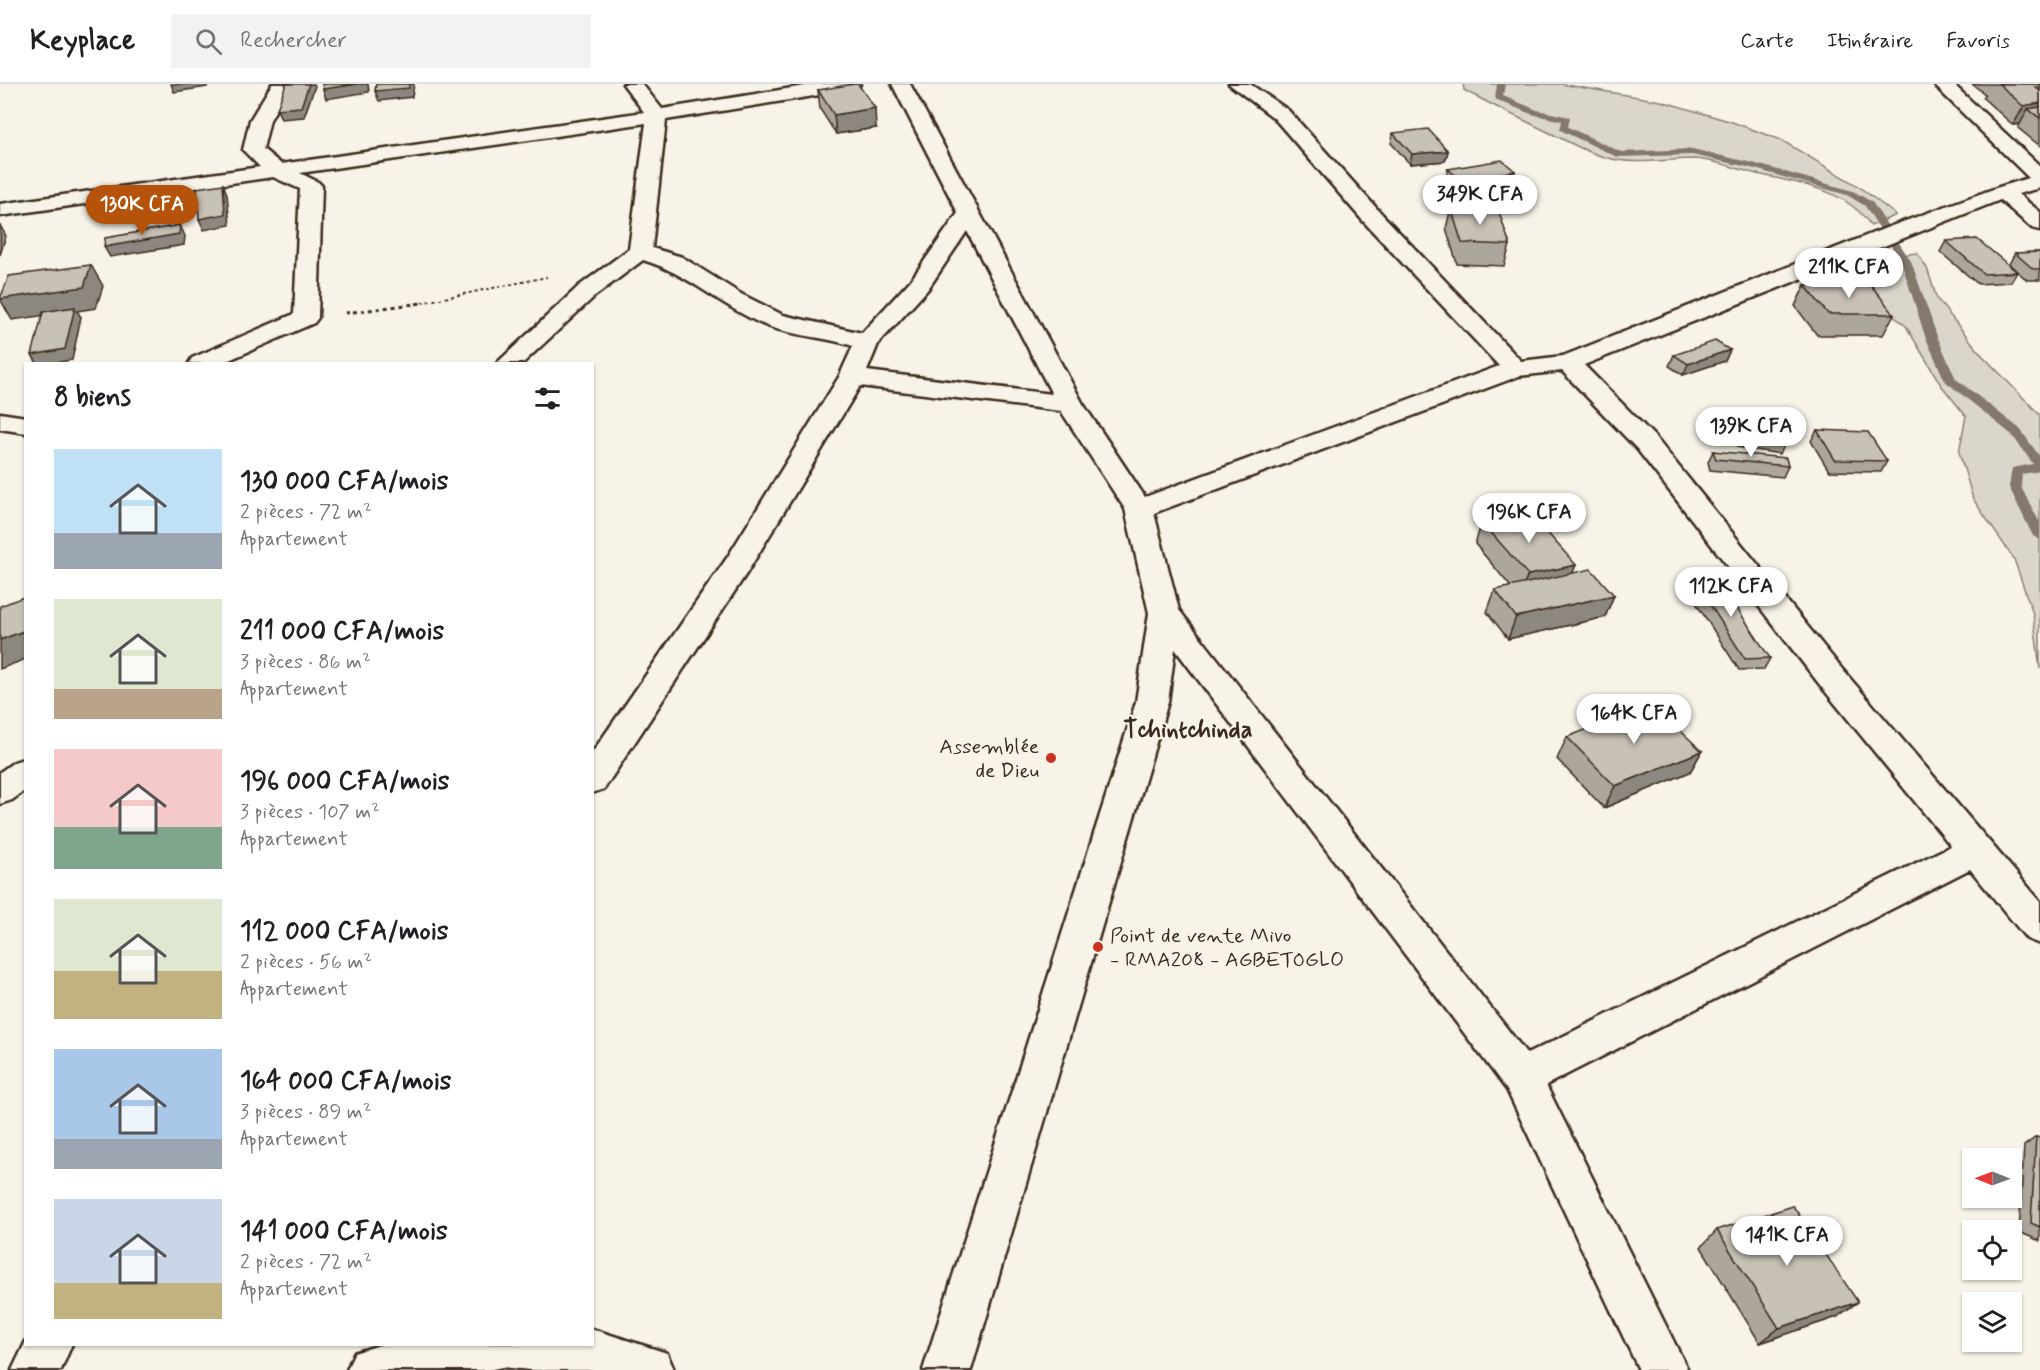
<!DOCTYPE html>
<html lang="fr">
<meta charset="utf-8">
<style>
:root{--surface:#fff;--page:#f2f2f2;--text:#202124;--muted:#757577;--line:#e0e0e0;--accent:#b45309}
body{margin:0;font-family:Mynerve,sans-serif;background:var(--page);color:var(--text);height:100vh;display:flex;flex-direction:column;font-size:22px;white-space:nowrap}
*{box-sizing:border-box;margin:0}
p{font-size:20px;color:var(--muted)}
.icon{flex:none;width:33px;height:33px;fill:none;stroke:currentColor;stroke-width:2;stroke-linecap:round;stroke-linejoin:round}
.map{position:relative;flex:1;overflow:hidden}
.panel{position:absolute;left:24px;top:278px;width:570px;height:984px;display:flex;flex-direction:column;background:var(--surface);border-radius:0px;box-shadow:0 2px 4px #0004}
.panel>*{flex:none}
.needle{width:39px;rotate:271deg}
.fabs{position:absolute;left:1962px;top:1064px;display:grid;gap:12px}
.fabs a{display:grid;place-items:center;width:60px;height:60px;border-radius:0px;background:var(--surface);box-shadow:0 2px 4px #0004;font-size:30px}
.price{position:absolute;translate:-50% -51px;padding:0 14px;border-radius:21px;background:#fff;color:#222;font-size:20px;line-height:39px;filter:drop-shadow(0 2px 3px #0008)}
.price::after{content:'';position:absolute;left:50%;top:36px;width:18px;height:14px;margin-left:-9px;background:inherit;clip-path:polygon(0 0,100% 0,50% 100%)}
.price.on{background:var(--accent);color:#fff}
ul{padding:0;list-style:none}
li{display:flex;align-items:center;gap:18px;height:150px;padding:0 30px}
li span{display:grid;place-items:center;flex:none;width:168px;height:120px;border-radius:0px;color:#555}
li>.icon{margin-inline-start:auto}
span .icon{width:72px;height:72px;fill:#fffc;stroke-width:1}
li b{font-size:26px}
h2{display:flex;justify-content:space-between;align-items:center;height:72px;padding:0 30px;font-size:26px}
header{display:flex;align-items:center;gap:36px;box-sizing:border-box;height:84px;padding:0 30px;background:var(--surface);border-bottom:2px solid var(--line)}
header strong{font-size:28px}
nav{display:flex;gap:33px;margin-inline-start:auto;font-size:21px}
.search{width:420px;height:54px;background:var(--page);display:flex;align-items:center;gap:15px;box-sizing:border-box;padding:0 21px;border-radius:0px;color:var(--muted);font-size:22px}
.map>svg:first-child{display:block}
.green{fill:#dbd6cb;stroke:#8b8074;stroke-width:1.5}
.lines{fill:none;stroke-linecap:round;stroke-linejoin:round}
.stream{fill:#84786c;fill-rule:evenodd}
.minor-casing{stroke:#3b2a1e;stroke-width:5}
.path-far1{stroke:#3b2a1e;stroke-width:2;stroke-dasharray:3 3;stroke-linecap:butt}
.path{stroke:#3b2a1e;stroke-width:3;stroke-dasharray:4 4;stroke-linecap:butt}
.minor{fill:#f7f3e8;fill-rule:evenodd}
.wall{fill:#aca69d;stroke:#3b2a1e;stroke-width:1.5}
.shaded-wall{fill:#8c877f;stroke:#3b2a1e;stroke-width:1.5}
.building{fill:#c8c1b6;stroke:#3b2a1e;stroke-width:1.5}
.poi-dot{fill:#c8321e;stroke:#f7f3e8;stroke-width:2}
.labels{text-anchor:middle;stroke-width:4.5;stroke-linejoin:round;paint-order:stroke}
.poi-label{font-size:21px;fill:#3b2a1e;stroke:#f7f3e8;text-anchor:end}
.quarter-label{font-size:24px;font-weight:bold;fill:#3b2a1e;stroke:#f7f3e8}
</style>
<header>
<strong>Keyplace</strong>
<div class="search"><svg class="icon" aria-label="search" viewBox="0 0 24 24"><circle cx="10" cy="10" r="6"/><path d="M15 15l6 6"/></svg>Rechercher</div>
<nav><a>Carte</a><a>Itinéraire</a><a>Favoris</a></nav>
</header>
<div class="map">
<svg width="2040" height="1286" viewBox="0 0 2040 1286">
<rect width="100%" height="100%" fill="#f7f3e8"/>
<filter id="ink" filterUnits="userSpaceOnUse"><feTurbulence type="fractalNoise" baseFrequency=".0167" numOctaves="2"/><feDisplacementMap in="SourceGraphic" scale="12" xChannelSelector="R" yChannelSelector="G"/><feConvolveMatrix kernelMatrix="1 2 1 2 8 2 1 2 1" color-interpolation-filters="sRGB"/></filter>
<g filter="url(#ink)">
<!-- green -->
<g class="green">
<path d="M1463,0h98l100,17 71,21 49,18 77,46 38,29 -25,11c-25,-39 -77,-43 -118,-53 -18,-5 -39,-13 -58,-14 -30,0 -61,7 -91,-2 -18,-5 -33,-14 -50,-22 -30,-15 -61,-29 -90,-45z"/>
<path d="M1917,169l10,15 10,31 44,55 59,61v254l-7,-55 -19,-55 -41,-60 -14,-47 7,-36 -25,-31 -35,-59 -22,-18 -43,-21 51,-31z"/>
</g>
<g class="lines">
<!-- stream -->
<path class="stream" d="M1497,0h8l-2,12 34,14 33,7 -2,10 53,25 71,-3 61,14 100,28 19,11 39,59 26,75 19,43 64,50 20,28v14l-18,3 -1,13 19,36v17l-7,-4 -24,-49 3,-19 21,-4 -21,-29 -67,-54 -20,-45 -24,-75 -36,-55 -18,-11 -99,-28 -56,-12 -75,2 -57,-27 2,-9 -31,-7 -36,-15z"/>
<defs>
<g id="minor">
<path d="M272,0h18l-20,36 -7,29 18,15 363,-52 -21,-28h19l20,25 155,-25h43l-2,4 -7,2 -185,30 -14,128 30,9 59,37 42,21 79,18 49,-53 47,-67 -66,-129h18l173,320 62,93 354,-131 -135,-144 -90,-104 -45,-34h21l38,26 92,102 141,149 42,-5 323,-128 110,-40 33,-10 -96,-94h20l87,82v22l-22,6 22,18v18l-8,-2 -32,-28 -416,165 71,72 187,232 198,232v43l-13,-5 -57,-70 -424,216 142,285h-49l-132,-280 -332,-441 -7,53 -197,668h-48l213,-668 13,-89 -24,-104 -64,-98 -201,-25 -112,185 -144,218 -12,4v-40l135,-195 112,-181 14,-31c-27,-9 -60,-10 -86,-20 -44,-18 -79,-53 -124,-66l-48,36 -72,67h-26l82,-77 50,-37 17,-126 -346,50 18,9 4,4 -4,132 -4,5 -92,40h-33l3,-5 102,-44 6,-125 -27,-12 -273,39v-12l260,-37 -17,-17 7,-30zM967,147l85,163 -185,-23 11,-27 50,-55zM1562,287l75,78 183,236 131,161 -424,208 -348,-444 -25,-97 365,-137z"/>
<path d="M0,329l26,4v16l-26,-4z"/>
<path d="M26,674v32l-14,10 -12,4v-32l14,-10z"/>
<path d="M592,1245l75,24 7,17h-144l-28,-3 -14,3h-141l7,-17 29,-9h209z"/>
<path d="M26,1257v3h46l-11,26h-49z"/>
</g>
</defs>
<!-- minor casing -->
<use href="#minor" class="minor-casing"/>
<!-- path-far1 -->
<path class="path-far1" d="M410,221l137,-28"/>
<!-- path -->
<path class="path" d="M345,229l77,-10"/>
<!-- minor -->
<use href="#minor" class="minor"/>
</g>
<!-- wall -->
<g class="wall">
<path d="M1972,0h68v62l-22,-18 2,-4 -7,1 -30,-27 2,-4z"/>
<path d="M818,6l58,38 -40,6 -16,-25z"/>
<path d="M1393,49l55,18 -3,10 -35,3 -19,-21z"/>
<path d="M1448,85l64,12 -54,9 -12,-10z"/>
<path d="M1451,124l59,37 -6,21 -47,-2 -11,-36z"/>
<path d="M1946,157l71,31 -6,10 -33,2 -38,-32z"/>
<path d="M2040,168v28h-13l-18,-16 6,-11z"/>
<path d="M1805,201l89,29 -11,21h-66l-22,-29z"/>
<path d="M1730,266l-5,11 -42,14 -14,-9 5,-11z"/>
<path d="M1740,339l46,19 -6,12 -43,-7 -2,-13z"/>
<path d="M1817,346l70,31 -6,11 -52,-1 -18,-30z"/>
<path d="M1713,367l75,15 -5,11 -73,-7 -2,-8z"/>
<path d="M1482,438l91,51 41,22 -9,22 -97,22 -21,-27 8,-22 16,-3 -36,-43z"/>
<path d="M1693,494l77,80 -6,11 -25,1 -52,-81z"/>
<path d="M1567,653l135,14 -12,21 -86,36 -47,-49z"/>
<path d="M2036,1053l4,1v103l-21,-9 5,-86z"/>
<path d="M1717,1146l120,87 -77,26 -59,-96z"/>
</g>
<!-- shaded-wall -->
<g class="shaded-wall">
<path d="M171,0h36v3l-33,5z"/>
<path d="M309,0h5l1,2 -11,31 -23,2 -4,-10z"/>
<path d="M357,0h11l1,8 -43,7 -3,-10z"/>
<path d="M409,0h5l-2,13 -33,4 -4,-10z"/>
<path d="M2035,3h5v31l-12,-9 -8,15 -7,1z"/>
<path d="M875,24l1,20 -40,6 -2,-19z"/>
<path d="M1448,67l-3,10 -35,3 2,-10z"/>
<path d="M1515,87l-3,10 -54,9 3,-10z"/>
<path d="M223,100l4,10 3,31 -26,5 -5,-11z"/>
<path d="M0,141l6,11 -6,19z"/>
<path d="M180,141l5,11 -1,9 -74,12 -6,-10z"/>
<path d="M91,181l12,21 -7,22 -19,3 4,6 -9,43 -19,3h-16l-5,-8 42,-44 -62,9 -12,-21z"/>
<path d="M1730,266l-5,11 -42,14 5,-11z"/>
<path d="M1576,481l-9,22 -48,10 9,-22z"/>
<path d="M1614,511l-9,22 -97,22 8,-22z"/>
<path d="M26,546v29l-26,10v-29z"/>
<path d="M1702,667l-12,21 -86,36 11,-22z"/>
<path d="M1858,1218l-21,15 -77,26 19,-15z"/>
</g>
<!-- building -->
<g class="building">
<path d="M286,0h23l-8,23 -24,2z"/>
<path d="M322,0h35l-34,5z"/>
<path d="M376,0h33v4l-34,3z"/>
<path d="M854,0h4l17,24 -41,7 -16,-25z"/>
<path d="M1999,0h41v3h-5l5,4v12l-17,3z"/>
<path d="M2040,23v11l-12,-9z"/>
<path d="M1428,45l20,22 -36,3 -19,-21z"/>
<path d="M1502,76l13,11 -54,9 -13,-11z"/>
<path d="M223,100l2,30 -26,5 -2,-31z"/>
<path d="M1451,124l47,1 12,36 -48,-2z"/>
<path d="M180,141l-1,9 -75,13 1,-9z"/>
<path d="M1977,155l40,33 -33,2 -38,-33z"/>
<path d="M2040,168v17h-7l-18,-16z"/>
<path d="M91,181l-7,22 -84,12 9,-23z"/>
<path d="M1870,200l24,30h-66l-23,-29z"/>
<path d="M75,223l-10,42 -33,6 11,-43z"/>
<path d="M1715,257l15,9 -42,14 -14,-9z"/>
<path d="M1740,339l44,7 2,12 -44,-6z"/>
<path d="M1817,346l51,2 19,29 -52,-1z"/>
<path d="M1713,367l73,7 2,8 -72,-7z"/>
<path d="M1529,428l47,53 -48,10 -46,-53z"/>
<path d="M1591,485l23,26 -98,22 -21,-27z"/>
<path d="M1716,492l54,82 -25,1 -52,-81z"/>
<path d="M26,512v34l-26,10v-34z"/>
<path d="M1652,620l50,47 -87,35 -48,-49z"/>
<path d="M2036,1053l4,1v89l-9,-4z"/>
<path d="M1793,1122l65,96 -79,26 -62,-98z"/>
</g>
</g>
<!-- markers -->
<g class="poi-dot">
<circle cx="1051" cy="674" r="6"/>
<circle cx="1098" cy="863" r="6"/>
</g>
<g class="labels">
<!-- poi labels -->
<g class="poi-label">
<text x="1039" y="669">Assemblée<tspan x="1039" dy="24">de Dieu</tspan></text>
<text x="1110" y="858" text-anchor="start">Point de vente Mivo<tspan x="1110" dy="24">- RMA208 - AGBETOGLO</tspan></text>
</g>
<!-- quarter labels -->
<g class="quarter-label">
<text x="1188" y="653">Tchintchinda</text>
</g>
</g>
</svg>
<div class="fabs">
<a><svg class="needle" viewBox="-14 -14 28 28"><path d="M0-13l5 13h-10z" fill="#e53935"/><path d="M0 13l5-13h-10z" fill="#757577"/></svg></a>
<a><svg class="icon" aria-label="locate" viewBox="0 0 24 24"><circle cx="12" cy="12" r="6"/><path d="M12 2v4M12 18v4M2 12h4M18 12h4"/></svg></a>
<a><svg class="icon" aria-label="layers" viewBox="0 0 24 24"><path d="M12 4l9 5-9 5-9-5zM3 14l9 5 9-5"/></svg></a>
</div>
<b class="price" style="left:1480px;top:142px">349K CFA</b>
<b class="price on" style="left:142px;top:152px">130K CFA</b>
<b class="price" style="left:1849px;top:215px">211K CFA</b>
<b class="price" style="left:1751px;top:374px">139K CFA</b>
<b class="price" style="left:1529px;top:460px">196K CFA</b>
<b class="price" style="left:1731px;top:534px">112K CFA</b>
<b class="price" style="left:1634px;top:661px">164K CFA</b>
<b class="price" style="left:1787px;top:1183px">141K CFA</b>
<section class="panel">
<h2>8 biens<svg class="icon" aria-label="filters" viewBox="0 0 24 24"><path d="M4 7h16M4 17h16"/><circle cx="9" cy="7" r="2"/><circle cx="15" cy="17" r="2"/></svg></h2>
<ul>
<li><span style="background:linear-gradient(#bfe0f5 70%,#9aa5b1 0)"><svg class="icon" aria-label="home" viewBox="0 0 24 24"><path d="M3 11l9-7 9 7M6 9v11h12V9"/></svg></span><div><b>130 000 CFA/mois</b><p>2 pièces · 72 m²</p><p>Appartement</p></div></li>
<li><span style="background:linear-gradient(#dfe7d0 75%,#b9a48a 0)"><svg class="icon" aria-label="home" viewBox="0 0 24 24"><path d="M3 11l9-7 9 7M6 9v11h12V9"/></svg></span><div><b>211 000 CFA/mois</b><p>3 pièces · 86 m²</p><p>Appartement</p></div></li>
<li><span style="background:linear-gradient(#f6c9c9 65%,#7fa58c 0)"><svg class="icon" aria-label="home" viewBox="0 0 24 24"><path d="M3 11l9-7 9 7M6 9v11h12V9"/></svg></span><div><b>196 000 CFA/mois</b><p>3 pièces · 107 m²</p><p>Appartement</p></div></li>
<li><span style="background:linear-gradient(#dfe7d0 60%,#c2b280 0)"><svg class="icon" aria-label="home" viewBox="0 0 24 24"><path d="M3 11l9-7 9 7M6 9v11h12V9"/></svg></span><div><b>112 000 CFA/mois</b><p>2 pièces · 56 m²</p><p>Appartement</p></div></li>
<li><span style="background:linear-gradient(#a9c7e8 75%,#9aa5b1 0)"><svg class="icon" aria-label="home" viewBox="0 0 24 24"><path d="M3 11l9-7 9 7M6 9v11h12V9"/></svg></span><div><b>164 000 CFA/mois</b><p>3 pièces · 89 m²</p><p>Appartement</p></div></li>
<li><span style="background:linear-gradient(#c9d6e8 70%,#c2b280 0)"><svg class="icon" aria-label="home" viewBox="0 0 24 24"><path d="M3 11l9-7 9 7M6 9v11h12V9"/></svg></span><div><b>141 000 CFA/mois</b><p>2 pièces · 72 m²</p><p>Appartement</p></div></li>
</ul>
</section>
</div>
